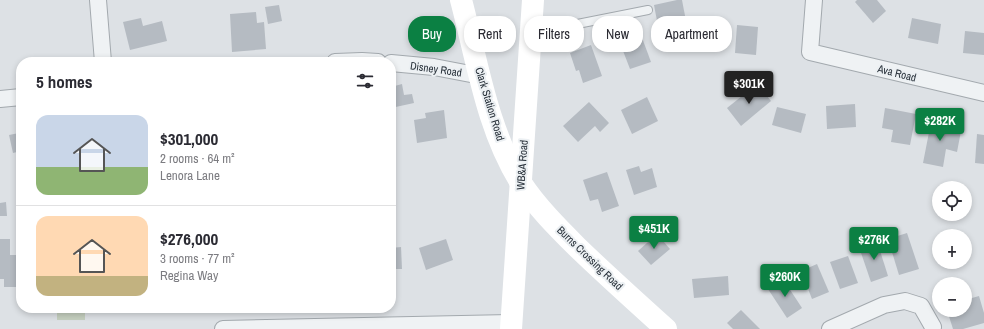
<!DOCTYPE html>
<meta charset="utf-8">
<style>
:root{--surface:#fff;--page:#f2f2f3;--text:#2b2b33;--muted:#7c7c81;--line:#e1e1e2;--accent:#0b8043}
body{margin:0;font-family:"Archivo Narrow",sans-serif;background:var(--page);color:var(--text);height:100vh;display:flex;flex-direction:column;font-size:15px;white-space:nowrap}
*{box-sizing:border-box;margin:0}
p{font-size:13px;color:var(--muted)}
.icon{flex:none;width:22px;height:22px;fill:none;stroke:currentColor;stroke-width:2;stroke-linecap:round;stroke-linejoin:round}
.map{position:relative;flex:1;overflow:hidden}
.panel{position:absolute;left:16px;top:57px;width:380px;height:256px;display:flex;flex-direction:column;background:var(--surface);border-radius:16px;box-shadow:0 2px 6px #0003}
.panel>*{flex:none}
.top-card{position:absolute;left:408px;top:16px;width:380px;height:36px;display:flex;gap:8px}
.tools{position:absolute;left:932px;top:181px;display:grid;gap:8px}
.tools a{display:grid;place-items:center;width:40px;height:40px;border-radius:50%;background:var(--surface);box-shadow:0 2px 6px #0003;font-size:20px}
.price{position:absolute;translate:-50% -34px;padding:0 9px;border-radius:4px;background:var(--accent);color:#fff;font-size:13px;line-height:26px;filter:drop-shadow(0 1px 2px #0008)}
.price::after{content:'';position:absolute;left:50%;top:24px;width:12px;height:9px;margin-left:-6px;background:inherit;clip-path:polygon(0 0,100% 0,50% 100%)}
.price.selected{background:#222;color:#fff}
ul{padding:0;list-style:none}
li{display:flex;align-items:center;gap:12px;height:100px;padding:0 20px}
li+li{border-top:1px solid var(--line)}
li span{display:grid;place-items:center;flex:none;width:112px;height:80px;border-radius:12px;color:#555}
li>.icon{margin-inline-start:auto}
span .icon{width:48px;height:48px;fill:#fffc;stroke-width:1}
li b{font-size:17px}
h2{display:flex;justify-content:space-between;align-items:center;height:48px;padding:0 20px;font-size:17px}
.tag{padding:0 14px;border-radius:16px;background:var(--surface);box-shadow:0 2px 6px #0003;font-size:14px;line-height:36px}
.tag.selected{background:var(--accent);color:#fff}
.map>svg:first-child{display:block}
.green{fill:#c5cfbf}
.building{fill:#b5bbc2}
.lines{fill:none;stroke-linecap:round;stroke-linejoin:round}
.lane-casing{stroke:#a3a9ae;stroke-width:10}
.street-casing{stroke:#a3a9ae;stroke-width:18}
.lane{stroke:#eff2f4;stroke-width:8}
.street{stroke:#eff2f4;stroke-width:16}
.secondary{stroke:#fff;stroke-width:22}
.labels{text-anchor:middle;stroke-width:4;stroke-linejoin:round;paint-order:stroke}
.street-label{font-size:11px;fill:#28313a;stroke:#ecf0f3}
</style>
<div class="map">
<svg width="984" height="329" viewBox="0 0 984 329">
<rect width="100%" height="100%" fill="#dde1e5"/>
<!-- green -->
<rect class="green" x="57" y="308" width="28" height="12"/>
<!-- building -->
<g class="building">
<path d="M677,0h5l4,21 -28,5 -4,-21z"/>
<path d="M857,0h20l9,11 -13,12 -18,-21z"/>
<path d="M279,5l3,16 -14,3 -3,-17z"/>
<path d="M256,12l1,11 7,-1 2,27 -34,3 -2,-38z"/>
<path d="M141,18l2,8 19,-5 5,20 -37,9 -7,-28z"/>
<path d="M912,18l29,6 -3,20 -30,-6z"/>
<path d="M737,25l21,2 -2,28 -21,-2z"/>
<path d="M965,31l19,2v22l-21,-2z"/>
<path d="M641,35l10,27 -21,7 -10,-26z"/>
<path d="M591,45l11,31 -19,7 -4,-13 -3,1 -6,-18z"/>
<path d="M402,84l2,11 8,-1 2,9 -23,5v-21z"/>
<path d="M757,84l14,17 -30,25 -14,-18z"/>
<path d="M647,97l11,24 -26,13 -11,-24z"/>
<path d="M589,102l20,21 -9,9 -5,-6 -17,16 -15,-16z"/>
<path d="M855,104l1,23 -29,2 -1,-23z"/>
<path d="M777,107l29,7 -5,19 -29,-8z"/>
<path d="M885,108l31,6 -6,31 -19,-3 2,-12 -11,-2z"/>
<path d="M444,110l3,28 -30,5 -3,-23 12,-2 -1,-5z"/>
<path d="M932,117l18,4 -2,8 13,2 -4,21 -11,-3 -3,18 -20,-4z"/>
<path d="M21,128v23l-8,2 -4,-18 10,-2 -1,-4z"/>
<path d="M977,134l7,1v29l-9,-1z"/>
<path d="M639,166l2,6 11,-4 5,19 -23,8 -8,-25z"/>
<path d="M607,172l12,34 -17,6 -4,-13 -8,2 -7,-21z"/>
<path d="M6,202l1,14h-7v-13z"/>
<path d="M907,233l12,36 -20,6 -11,-36z"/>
<path d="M657,234l13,15 -19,16 -13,-14z"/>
<path d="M0,239h10v16h11v32h-17v-8h-4z"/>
<path d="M446,239l7,21 -27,10 -7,-22z"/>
<path d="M877,241l11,35 -17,6 -12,-35z"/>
<path d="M401,247l1,22h-11v-21z"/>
<path d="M848,256l10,27 -18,6 -10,-27z"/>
<path d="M817,264l12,28 -17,7 -11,-28z"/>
<path d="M728,276l1,19 -35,3 -2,-19z"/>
<path d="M783,279l19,29 -15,10 -19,-29z"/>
<path d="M979,296l5,17v10l-21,6h-10l-6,-19h18v-10z"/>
<path d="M741,310l19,19h-27l-6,-6z"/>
</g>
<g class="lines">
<defs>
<path id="lane" d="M532,33l116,-23"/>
<g id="street">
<path d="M98,0l5,62"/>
<path d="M814,0l-4,52 174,41"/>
<path d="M335,62l27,-1 16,1"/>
<path d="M391,63l43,4 47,9"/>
<path d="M0,99l21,-2"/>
<path d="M223,329l288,-6"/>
<path d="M830,329l54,-24 21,-4 16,5 12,21"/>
</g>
</defs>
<!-- lane casing -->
<use href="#lane" class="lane-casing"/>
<!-- street casing -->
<use href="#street" class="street-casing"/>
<!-- lane -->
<use href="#lane" class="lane"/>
<!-- street -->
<use href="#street" class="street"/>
<!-- secondary -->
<g class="secondary">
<path d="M461,0c16,60 26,130 60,183 16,24 36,44 56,64 29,28 59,55 89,82"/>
<path d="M511,329l22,-329"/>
</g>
</g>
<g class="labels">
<!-- street labels -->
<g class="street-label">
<text transform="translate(436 69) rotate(8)" y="4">Disney Road</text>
<text transform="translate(897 73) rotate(14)" y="4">Ava Road</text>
<text transform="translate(490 104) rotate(73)" y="4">Clark Station Road</text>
<text transform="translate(522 165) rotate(-86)" y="4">WB&amp;A Road</text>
<text transform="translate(590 258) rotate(44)" y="4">Burns Crossing Road</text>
</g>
</g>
</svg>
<div class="tools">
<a><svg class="icon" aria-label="locate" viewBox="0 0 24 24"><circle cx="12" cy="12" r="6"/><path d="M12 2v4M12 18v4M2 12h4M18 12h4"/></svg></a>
<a>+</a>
<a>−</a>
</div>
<b class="price selected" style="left:749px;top:105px">$301K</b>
<b class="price" style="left:940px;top:142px">$282K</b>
<b class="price" style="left:654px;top:250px">$451K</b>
<b class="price" style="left:874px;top:261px">$276K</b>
<b class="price" style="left:785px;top:298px">$260K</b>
<div class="top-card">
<a class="tag selected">Buy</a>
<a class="tag">Rent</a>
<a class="tag">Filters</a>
<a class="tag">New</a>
<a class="tag">Apartment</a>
</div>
<section class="panel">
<h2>5 homes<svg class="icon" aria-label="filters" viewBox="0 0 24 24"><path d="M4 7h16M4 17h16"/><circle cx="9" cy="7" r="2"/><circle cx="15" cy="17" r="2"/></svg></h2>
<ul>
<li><span style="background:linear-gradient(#c9d6e8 65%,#8fb573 0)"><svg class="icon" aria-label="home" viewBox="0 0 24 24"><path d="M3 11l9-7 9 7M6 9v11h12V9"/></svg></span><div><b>$301,000</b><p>2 rooms · 64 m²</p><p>Lenora Lane</p></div></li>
<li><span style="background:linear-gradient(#ffd9b3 75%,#c2b280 0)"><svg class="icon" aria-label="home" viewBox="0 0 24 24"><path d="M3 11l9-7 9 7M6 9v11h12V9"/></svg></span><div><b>$276,000</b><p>3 rooms · 77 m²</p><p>Regina Way</p></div></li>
</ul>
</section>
</div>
